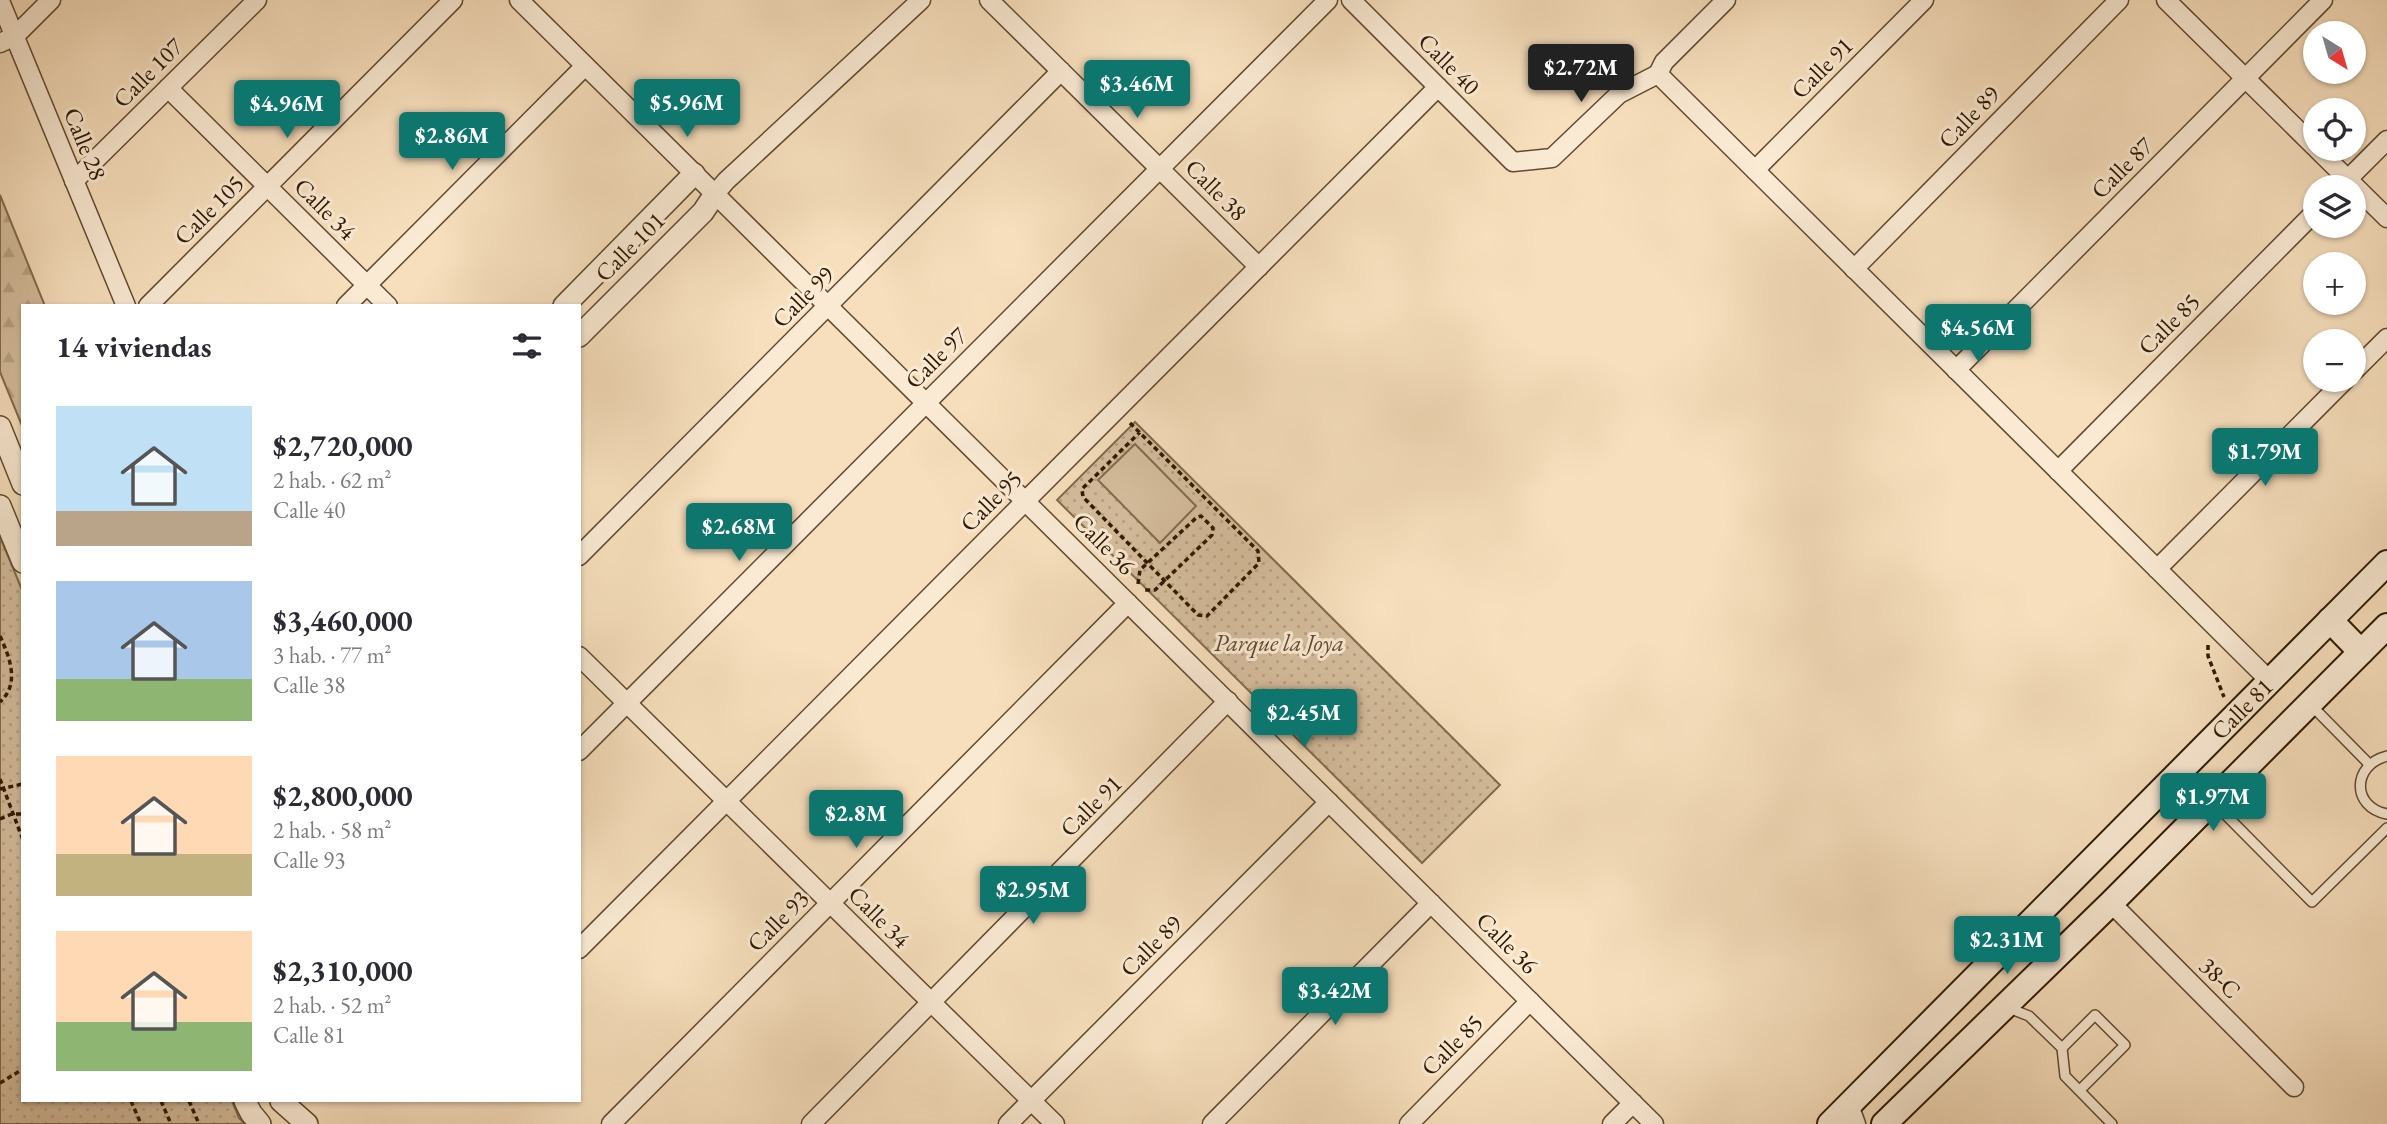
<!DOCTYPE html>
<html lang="es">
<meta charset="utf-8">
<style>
:root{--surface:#fff;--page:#f2f2f3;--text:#2b2b33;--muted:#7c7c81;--accent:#0f766e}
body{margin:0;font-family:"EB Garamond",serif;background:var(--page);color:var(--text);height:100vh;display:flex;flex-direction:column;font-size:26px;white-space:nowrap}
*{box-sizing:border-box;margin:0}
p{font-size:23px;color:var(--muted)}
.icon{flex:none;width:38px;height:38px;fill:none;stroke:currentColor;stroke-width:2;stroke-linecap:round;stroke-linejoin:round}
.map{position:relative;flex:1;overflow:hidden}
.details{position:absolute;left:21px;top:304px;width:560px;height:798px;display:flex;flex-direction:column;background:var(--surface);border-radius:0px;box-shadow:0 2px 5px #0004}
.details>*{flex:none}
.needle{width:46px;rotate:143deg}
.fabs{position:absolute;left:2303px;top:21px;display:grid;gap:14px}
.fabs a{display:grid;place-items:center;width:63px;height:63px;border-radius:50%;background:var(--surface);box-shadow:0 2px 5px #0004;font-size:35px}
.price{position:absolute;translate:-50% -60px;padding:0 16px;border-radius:7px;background:var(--accent);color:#fff;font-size:23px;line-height:46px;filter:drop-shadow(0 2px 4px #0008)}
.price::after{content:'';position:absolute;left:50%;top:42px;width:21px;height:16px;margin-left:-10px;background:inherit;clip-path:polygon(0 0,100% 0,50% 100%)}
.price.current{background:#222;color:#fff}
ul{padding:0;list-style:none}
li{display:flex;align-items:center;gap:21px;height:175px;padding:0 35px}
li span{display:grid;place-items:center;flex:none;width:196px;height:140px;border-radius:0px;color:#555}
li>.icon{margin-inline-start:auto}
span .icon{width:84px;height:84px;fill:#fffc;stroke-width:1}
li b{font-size:30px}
h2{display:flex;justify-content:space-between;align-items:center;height:84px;padding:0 35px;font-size:30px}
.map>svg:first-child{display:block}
.green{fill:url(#green-dots);stroke:#826b4e;stroke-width:2}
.forest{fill:url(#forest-firs);stroke:#826b4e;stroke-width:2}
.pitch{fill:#d5bd9d;stroke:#826b4e;stroke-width:2}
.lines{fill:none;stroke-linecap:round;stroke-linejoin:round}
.service-casing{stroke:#614a2f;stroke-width:12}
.minor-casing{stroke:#614a2f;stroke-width:21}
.tertiary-casing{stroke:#614a2f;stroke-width:24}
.secondary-casing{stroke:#2f1900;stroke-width:28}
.path{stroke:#2f1900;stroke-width:3.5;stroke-dasharray:5 3.5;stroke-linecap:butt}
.service{stroke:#faead4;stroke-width:9}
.minor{stroke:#faead4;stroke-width:18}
.tertiary{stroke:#faead4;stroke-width:21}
.secondary{stroke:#faead4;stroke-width:24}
.labels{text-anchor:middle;stroke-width:6;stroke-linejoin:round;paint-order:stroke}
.street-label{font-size:24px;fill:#2f1900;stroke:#faead4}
.park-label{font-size:24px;font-style:italic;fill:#614a2f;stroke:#faead4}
</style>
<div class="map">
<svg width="2387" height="1124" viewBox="0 0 2387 1124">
<defs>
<pattern id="green-dots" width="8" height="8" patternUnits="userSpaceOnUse" patternTransform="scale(1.75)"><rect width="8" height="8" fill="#d5bd9d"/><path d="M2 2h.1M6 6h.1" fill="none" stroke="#b7a285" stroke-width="1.8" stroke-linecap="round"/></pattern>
<pattern id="forest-firs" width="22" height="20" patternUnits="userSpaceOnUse" patternTransform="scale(1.75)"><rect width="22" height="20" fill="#d5bd9d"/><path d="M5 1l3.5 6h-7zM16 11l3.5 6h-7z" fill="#b7a285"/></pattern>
</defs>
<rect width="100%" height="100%" fill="#f7dfbd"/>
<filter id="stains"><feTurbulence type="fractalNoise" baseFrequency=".00286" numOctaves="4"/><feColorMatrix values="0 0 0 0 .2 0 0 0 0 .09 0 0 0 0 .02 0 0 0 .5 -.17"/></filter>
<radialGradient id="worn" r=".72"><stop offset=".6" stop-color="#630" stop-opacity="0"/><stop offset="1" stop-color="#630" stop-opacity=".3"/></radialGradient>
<!-- green -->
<g class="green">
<path d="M1135,422l365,363 -78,78 -365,-363z"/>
<path d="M0,537l23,55v509h209l7,17 6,6h-245z"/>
</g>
<!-- forest -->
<path class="forest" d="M0,195l45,111h-22v122l-23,-56z"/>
<!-- pitch -->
<path class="pitch" d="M1135,444l61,62 -36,37 -62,-63z"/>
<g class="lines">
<defs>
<g id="service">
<path d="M2311,705l58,59"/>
<path d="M2387,756c-35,9 -36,51 0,58"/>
<path d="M2213,802l99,100 75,-74"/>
<path d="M2006,1007l23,9 33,32 3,28 47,48"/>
<path d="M2062,1048l33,-33 30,30 -45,45"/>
</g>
<g id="minor">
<path d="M519,0l1135,1124"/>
<path d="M989,0l270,267"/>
<path d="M1351,0l162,162 39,-4 67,-64 39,-20 6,-12 62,-62"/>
<path d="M2166,0l149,147"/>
<path d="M0,1l126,305"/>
<path d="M0,43l15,-7 36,-36"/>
<path d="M1658,74l612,607"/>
<path d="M168,88l220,218"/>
<path d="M2317,149l70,69"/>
<path d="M1755,170l169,-170"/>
<path d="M74,181l183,-181"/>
<path d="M2340,187l47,-47"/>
<path d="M715,194l11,-13 195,-181"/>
<path d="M1854,269l265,-269"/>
<path d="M148,306l305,-306"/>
<path d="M346,306l239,-240"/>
<path d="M1956,370l367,-370"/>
<path d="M2354,371l33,-33"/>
<path d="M2058,471l257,-259"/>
<path d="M579,556l482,-485"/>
<path d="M2157,569l188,-189"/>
<path d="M579,656l476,468"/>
<path d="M579,751l749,-751"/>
<path d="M2111,903l183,184"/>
<path d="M579,949l859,-862"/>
<path d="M1849,1105l7,19"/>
<path d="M611,1124l517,-521"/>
<path d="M811,1124l417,-423"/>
<path d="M1008,1124l321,-322"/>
<path d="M1212,1124l219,-221"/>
<path d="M1409,1124l121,-123"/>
<path d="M1612,1124l21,-21"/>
</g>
<g id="tertiary">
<path d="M564,306l130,-132"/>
<path d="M579,336l124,-124 12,-18"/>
<path d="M0,427l23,57"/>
<path d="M0,506l23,56"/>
<path d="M245,1101l6,12 9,11"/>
<path d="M281,1101l26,23"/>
</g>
<g id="secondary">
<path d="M2330,620l31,32"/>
<path d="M1830,1124l557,-561"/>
<path d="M1884,1124l227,-221 276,-277"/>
</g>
</defs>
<!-- service casing -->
<use href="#service" class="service-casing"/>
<!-- minor casing -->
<use href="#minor" class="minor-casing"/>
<!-- tertiary casing -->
<use href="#tertiary" class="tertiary-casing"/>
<!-- secondary casing -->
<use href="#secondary" class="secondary-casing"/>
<!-- path -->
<g class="path">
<path d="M1130,423l128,128 1,12 -52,53 -9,-1 -115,-118 -1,-8 58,-57"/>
<path d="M1138,584l2,-14 56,-52 5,-2 12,12 -1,7 -57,55h-11"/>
<path d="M0,636c10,22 20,48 0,66"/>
<path d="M2208,645v11l16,41"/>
<path d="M0,779l23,61"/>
<path d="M0,789l23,-5"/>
<path d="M0,819l12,-5h11"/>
<path d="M0,1083l23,-14"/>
<path d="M131,1101l10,23"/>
<path d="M161,1101l10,23"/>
<path d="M189,1101l10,23"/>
</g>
<!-- service -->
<use href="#service" class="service"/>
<!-- minor -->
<use href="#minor" class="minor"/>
<!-- tertiary -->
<use href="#tertiary" class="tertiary"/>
<!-- secondary -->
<use href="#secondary" class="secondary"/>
</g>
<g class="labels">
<!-- street labels -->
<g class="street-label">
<text transform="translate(1449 64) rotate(45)" y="8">Calle 40</text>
<text transform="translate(1822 68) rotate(-45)" y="8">Calle 91</text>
<text transform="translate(148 73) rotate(-45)" y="8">Calle 107</text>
<text transform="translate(1969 117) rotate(-46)" y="8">Calle 89</text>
<text transform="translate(85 144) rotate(68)" y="8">Calle 28</text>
<text transform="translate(2122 168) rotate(-45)" y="8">Calle 87</text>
<text transform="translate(1216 190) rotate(45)" y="8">Calle 38</text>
<text transform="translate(325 209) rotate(45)" y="8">Calle 34</text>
<text transform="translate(209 210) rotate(-45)" y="8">Calle 105</text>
<text transform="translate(630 247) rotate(-45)" y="8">Calle 101</text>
<text transform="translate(803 297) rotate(-45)" y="8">Calle 99</text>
<text transform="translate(2169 324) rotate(-45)" y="8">Calle 85</text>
<text transform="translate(936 358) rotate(-45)" y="8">Calle 97</text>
<text transform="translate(991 501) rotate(-45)" y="8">Calle 95</text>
<text transform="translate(1104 544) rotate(45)" y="8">Calle 36</text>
<text transform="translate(2242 709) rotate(-45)" y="8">Calle 81</text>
<text transform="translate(1091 806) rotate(-45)" y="8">Calle 91</text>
<text transform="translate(879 917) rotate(45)" y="8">Calle 34</text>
<text transform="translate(778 921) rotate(-45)" y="8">Calle 93</text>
<text transform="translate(1507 943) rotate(45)" y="8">Calle 36</text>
<text transform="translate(1151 946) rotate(-45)" y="8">Calle 89</text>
<text transform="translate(2220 978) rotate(45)" y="8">38-C</text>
<text transform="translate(1452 1045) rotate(-45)" y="8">Calle 85</text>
</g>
<!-- park labels -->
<g class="park-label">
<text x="1279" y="651">Parque la Joya</text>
</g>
</g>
<rect width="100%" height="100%" filter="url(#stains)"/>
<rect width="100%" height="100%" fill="url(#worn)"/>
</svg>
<div class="fabs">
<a><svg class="needle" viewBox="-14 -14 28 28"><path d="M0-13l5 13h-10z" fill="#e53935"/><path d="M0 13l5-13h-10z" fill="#7c7c81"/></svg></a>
<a><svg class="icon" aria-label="locate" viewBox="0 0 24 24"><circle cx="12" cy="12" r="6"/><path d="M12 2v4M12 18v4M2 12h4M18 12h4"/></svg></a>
<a><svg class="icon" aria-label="layers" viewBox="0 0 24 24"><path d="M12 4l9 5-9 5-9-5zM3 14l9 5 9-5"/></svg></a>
<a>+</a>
<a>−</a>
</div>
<b class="price current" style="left:1581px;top:104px">$2.72M</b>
<b class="price" style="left:1137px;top:120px">$3.46M</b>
<b class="price" style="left:687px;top:139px">$5.96M</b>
<b class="price" style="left:287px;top:140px">$4.96M</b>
<b class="price" style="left:452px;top:172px">$2.86M</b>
<b class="price" style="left:1978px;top:364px">$4.56M</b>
<b class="price" style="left:2265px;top:488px">$1.79M</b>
<b class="price" style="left:739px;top:563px">$2.68M</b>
<b class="price" style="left:1304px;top:749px">$2.45M</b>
<b class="price" style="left:2213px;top:833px">$1.97M</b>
<b class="price" style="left:856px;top:850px">$2.8M</b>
<b class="price" style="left:1033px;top:926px">$2.95M</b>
<b class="price" style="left:2007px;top:976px">$2.31M</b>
<b class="price" style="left:1335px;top:1027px">$3.42M</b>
<section class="details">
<h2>14 viviendas<svg class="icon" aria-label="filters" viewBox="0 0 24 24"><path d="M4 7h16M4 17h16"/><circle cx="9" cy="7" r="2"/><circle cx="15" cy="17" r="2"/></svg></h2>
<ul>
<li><span style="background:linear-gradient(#bfe0f5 75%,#b9a48a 0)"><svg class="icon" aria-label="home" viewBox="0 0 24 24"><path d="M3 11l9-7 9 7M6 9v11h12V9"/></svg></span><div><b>$2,720,000</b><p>2 hab. · 62 m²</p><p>Calle 40</p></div></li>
<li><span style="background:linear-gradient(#a9c7e8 70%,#8fb573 0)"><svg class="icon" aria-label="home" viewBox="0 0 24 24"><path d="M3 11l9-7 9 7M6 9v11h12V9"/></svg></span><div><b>$3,460,000</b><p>3 hab. · 77 m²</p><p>Calle 38</p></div></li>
<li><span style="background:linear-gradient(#ffd9b3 70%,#c2b280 0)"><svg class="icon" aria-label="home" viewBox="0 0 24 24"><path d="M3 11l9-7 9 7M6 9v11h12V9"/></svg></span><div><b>$2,800,000</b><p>2 hab. · 58 m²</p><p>Calle 93</p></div></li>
<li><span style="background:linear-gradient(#ffd9b3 65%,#8fb573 0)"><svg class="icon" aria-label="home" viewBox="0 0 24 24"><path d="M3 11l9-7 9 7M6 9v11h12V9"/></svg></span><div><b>$2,310,000</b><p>2 hab. · 52 m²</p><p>Calle 81</p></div></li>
</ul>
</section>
</div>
